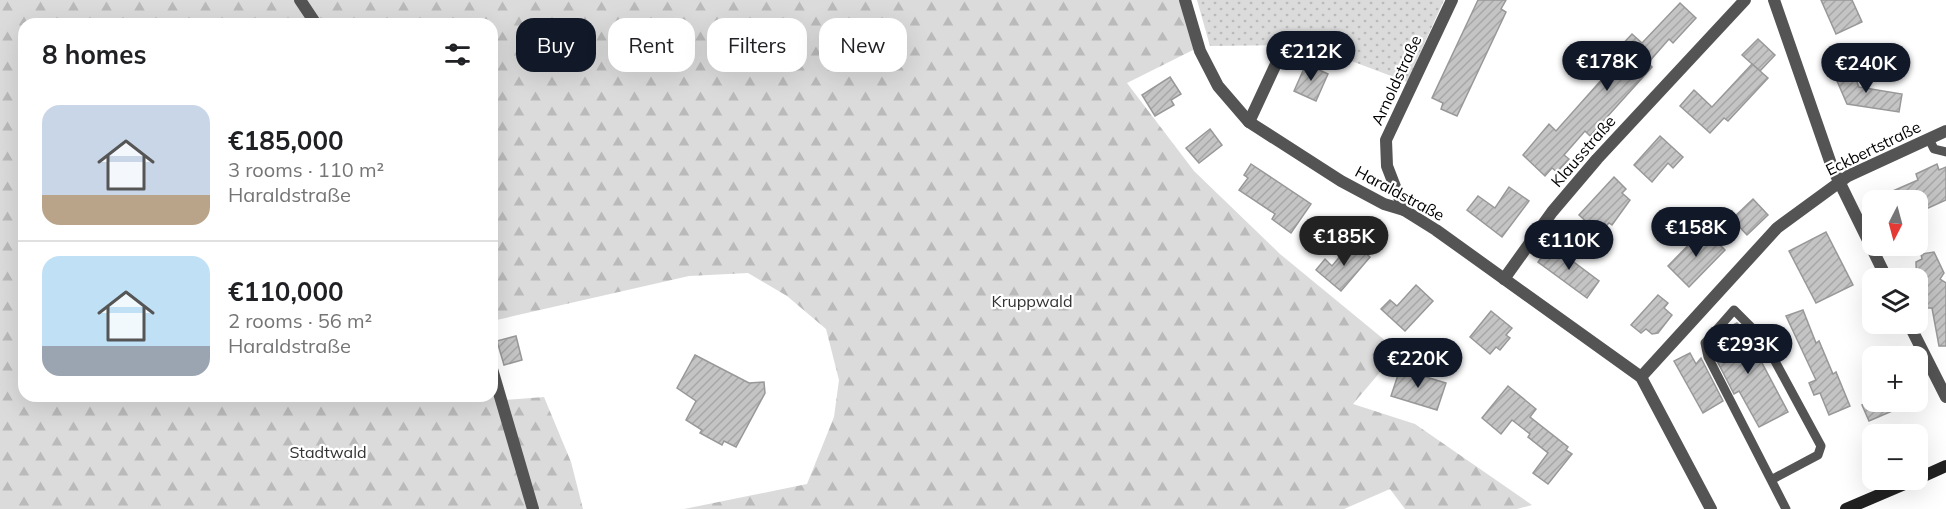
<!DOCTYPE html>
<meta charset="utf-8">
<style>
:root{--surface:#fff;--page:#f2f2f2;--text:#202124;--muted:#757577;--line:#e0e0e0;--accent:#111827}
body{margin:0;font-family:Mulish,sans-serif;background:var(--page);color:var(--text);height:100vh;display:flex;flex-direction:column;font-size:22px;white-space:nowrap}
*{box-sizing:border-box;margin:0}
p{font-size:20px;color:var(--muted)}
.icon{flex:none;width:33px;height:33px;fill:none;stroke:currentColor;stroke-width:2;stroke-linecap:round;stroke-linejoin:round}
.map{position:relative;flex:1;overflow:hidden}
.details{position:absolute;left:18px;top:18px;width:480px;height:384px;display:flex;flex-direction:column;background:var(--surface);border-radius:18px;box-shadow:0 6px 24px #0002}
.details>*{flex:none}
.guide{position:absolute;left:516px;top:18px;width:570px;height:54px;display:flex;gap:12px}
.needle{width:39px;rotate:186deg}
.tools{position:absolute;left:1862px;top:190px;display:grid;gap:12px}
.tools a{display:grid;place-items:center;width:66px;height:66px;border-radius:12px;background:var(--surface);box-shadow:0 6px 24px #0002;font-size:30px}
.price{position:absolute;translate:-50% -51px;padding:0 14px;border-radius:21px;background:var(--accent);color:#fff;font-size:20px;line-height:39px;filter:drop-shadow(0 2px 3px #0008)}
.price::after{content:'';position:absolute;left:50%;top:36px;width:18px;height:14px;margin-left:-9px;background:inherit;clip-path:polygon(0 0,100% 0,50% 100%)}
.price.selected{background:#222;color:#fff}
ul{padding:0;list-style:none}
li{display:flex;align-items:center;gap:18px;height:150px;padding:0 24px}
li+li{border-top:2px solid var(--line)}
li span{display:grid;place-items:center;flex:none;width:168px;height:120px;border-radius:18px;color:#555}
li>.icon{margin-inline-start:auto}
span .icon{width:72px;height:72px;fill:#fffc;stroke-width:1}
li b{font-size:26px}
h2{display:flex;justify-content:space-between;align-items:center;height:72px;padding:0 24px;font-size:26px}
.tag{padding:0 21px;border-radius:18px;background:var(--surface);box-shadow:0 6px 24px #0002;font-size:21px;line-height:54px}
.tag.selected{background:var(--accent);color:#fff}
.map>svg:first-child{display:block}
.grass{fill:url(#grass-dots)}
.forest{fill:url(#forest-firs)}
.building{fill:url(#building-hatch);stroke:#989898;stroke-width:1.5}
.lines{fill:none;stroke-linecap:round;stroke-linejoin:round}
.service{stroke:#545454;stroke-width:9}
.minor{stroke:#545454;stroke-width:12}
.secondary{stroke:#212121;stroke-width:12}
.labels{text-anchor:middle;stroke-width:4.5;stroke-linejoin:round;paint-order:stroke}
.street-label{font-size:16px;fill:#000;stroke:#fff}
.park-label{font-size:16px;fill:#323232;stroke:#fff}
</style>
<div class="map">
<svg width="1946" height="509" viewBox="0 0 1946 509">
<defs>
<pattern id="grass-dots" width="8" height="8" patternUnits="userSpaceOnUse" patternTransform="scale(1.5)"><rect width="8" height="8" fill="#dbdbdb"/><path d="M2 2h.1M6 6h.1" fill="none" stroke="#bababa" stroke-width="1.8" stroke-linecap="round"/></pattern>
<pattern id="forest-firs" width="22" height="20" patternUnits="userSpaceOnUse" patternTransform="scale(1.5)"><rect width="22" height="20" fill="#dbdbdb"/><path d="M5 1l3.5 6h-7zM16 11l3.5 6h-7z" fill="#bababa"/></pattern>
<pattern id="building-hatch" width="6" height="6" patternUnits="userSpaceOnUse" patternTransform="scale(1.5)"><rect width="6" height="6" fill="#c4c4c4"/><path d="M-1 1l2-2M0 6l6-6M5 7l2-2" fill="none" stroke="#a7a7a7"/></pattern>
</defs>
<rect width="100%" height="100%" fill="#fff"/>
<!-- grass -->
<path class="grass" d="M1197,0h247l-37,82 -98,-37 -99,1z"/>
<!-- forest -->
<g class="forest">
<path d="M0,0h297l16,24h-289v372h468v-23l38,136h-530z"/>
<path d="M303,0h877l15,49 -68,34 67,88 86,83 118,97 -45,53 62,20 117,81 -15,4h-112l-15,-20 -46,20h-660l123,-25 27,-67 5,-37 -13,-51 -39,-33 -39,-23 -59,3 -197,45v-297h-173z"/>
<path d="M544,397l27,65 12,47h-48l-32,-109z"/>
</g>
<!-- building -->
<g class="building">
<path d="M1478,0h28l-5,9 5,3 -49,104 -16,-7 2,-6 -11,-5z"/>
<path d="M1821,0h31l10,22 -26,12z"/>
<path d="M1680,3l16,15 -23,25 -4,-4 -21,24 4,4 -62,69 -5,-5 -21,24 5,4 -12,13 -5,-4 -7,8 -22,-21 26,-31 7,7 56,-63 -6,-6 26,-28 10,9z"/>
<path d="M1758,39l17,16 -15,16 -18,-16z"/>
<path d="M1306,64l22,10 -12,27 -22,-10z"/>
<path d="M1752,64l16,14 -40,43 -4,-3 -14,15 -30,-27 14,-16 18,17z"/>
<path d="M1851,67l8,20 43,7 -3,18 -52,-8 -13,-30z"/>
<path d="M1170,77l11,17 -10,6 3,5 -19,11 -13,-21z"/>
<path d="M1210,129l12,16 -23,18 -13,-15z"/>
<path d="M1660,136l23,21 -10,11 -5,-5 -16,19 -18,-17z"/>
<path d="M1251,164l60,40 -20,29 -19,-14 3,-5 -36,-24 9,-12 -4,-3z"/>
<path d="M1937,164l2,6 7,-3v33l-29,13v-12h-47l48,-21 -2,-6z"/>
<path d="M1614,177l12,12 -4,4 8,7 -18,25 -3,-2 -5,5 -8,-7 -5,5 -12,-11z"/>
<path d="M1509,187l20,14 -27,36 -35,-27 11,-14 17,12z"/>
<path d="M1753,199l15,16 -21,20 -15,-16z"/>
<path d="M1704,229l21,21 -36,37 -21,-21z"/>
<path d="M1826,232l27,53 -37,18 -27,-52z"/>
<path d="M1352,242l18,15 -29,34 -25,-21 9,-11 7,7z"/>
<path d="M1551,245l48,36 -12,17 -49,-36z"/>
<path d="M1934,252l10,21 -4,6 6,4v63h-7l-7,-38h-7l-8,-16 -1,-30 6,-3 -1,-5z"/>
<path d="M1416,285l17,16 -28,30 -24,-22 9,-9 7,6z"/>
<path d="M1658,295l10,8 -4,5 8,7 -14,18 -6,1 -6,-5 -5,4 -10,-8z"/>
<path d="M1803,310l13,33 3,-2 14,33 3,-2 14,34 -21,9 -9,-22 -6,2 -5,-12 7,-3 -30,-64z"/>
<path d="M1491,311l21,17 -6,7 4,3 -10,12 -4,-3 -6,7 -20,-17z"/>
<path d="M1737,323l7,6 44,83 -29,15 -20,-36 -5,3 -20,-39 -2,-10 15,-17z"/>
<path d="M516,336l6,24 -18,5 -7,-24z"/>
<path d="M1690,353l6,11 5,-6 22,43 -20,12 -29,-52z"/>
<path d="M695,355l54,28 15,-1 1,11 -29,54 -12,-6 -2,4 -22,-12 2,-3 -16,-10 10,-19 -19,-13z"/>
<path d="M1400,369l46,14 -9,27 -46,-14z"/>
<path d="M1508,386l28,23 -6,8 38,30 -2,3 6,4 -24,30 -15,-11 15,-20 -20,-16 2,-3 -18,-14 -11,14 -19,-16z"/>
<path d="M1870,402h43l-44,19 -7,-16z"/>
</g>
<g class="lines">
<!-- service -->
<g class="service">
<path d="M1929,139l5,10 12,3"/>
<path d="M1771,480l47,-25 3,-9 -58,-107 -29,-29 -29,33 3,14 78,152"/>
</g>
<!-- minor -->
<g class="minor">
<path d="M300,0l16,24"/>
<path d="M1185,0l15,51 18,35 31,36 92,59 43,23 20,6 32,20 205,147 70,132"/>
<path d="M1774,0l58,167 55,112"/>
<path d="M1249,122l39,-84"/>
<path d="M1404,210l-17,-44 -1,-26 66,-140"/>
<path d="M1504,279l48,-67 45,-53 148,-159"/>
<path d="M1909,324l37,73"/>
<path d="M492,369l41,140"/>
<path d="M1641,377l136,-149 71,-52 98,-45"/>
</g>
<!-- secondary -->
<g class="secondary">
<path d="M1917,479l29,-13"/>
<path d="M1846,509l68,-29"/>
</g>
</g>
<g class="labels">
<!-- street labels -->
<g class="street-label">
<text transform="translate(1396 80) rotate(-65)" y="6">Arnoldstraße</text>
<text transform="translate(1873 148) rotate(-26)" y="6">Eckbertstraße</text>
<text transform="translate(1583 151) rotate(-49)" y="6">Klausstraße</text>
<text transform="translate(1400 193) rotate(28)" y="6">Haraldstraße</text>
</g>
<!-- park labels -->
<g class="park-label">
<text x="1032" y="307">Kruppwald</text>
<text x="328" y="458">Stadtwald</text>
</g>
</g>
</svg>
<div class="tools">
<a><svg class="needle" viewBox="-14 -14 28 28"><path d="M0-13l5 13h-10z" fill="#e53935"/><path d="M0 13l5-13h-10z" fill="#757577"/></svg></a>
<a><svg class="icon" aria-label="layers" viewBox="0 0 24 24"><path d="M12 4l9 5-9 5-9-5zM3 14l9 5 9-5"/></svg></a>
<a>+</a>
<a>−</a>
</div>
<b class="price" style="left:1311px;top:82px">€212K</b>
<b class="price" style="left:1607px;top:92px">€178K</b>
<b class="price" style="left:1866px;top:94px">€240K</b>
<b class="price" style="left:1696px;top:258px">€158K</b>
<b class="price selected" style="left:1344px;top:267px">€185K</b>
<b class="price" style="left:1569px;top:271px">€110K</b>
<b class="price" style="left:1748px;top:375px">€293K</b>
<b class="price" style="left:1418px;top:389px">€220K</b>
<div class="guide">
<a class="tag selected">Buy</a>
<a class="tag">Rent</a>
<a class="tag">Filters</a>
<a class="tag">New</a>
</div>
<section class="details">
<h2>8 homes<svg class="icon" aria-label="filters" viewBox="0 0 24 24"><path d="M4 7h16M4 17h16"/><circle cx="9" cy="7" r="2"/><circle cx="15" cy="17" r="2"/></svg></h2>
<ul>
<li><span style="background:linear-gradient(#c9d6e8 75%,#b9a48a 0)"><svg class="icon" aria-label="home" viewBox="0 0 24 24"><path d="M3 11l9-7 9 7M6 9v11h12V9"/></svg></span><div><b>€185,000</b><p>3 rooms · 110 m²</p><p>Haraldstraße</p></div></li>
<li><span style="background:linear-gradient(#bfe0f5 75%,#9aa5b1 0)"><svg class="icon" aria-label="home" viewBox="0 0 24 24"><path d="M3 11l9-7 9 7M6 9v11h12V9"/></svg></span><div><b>€110,000</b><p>2 rooms · 56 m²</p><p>Haraldstraße</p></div></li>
</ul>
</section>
</div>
